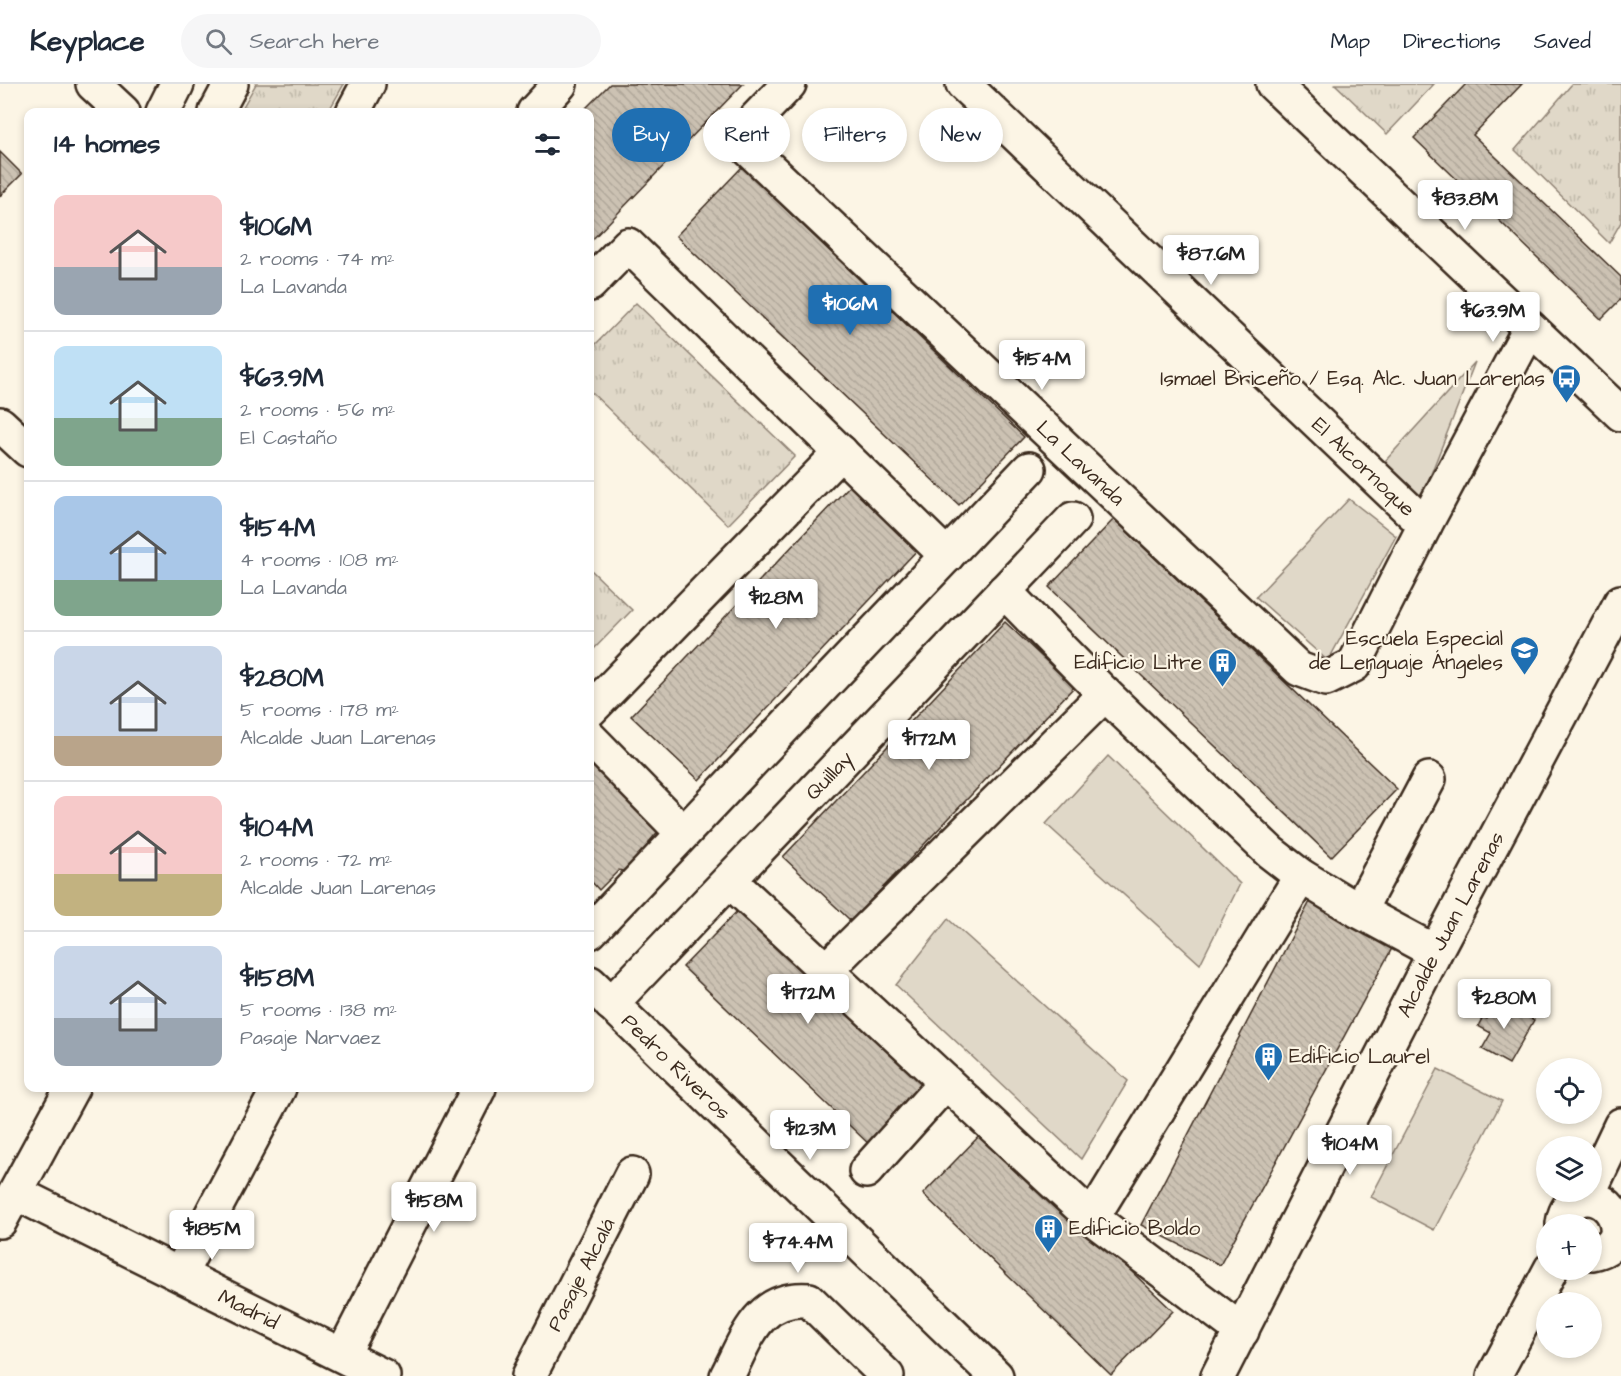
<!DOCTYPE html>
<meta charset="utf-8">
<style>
:root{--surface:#fff;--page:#f6f6f7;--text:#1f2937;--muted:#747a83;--line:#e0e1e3;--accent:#1f6fb2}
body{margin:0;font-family:"Architects Daughter",sans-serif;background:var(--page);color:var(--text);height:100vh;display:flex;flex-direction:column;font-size:22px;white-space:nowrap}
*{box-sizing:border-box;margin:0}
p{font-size:20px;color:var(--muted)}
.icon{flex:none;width:33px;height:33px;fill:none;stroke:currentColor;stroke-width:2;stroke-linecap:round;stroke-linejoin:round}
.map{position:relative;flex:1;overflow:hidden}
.side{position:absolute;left:24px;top:24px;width:570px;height:984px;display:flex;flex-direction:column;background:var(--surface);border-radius:12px;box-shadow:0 3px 9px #0003}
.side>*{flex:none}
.top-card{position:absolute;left:612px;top:24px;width:570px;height:54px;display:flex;gap:12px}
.tools{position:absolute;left:1536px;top:974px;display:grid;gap:12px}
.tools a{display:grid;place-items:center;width:66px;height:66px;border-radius:50%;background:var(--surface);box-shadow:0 3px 9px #0003;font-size:30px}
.price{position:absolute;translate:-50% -51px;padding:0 14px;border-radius:6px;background:#fff;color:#222;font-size:20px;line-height:39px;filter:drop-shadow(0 2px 3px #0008)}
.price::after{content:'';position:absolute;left:50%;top:36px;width:18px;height:14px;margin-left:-9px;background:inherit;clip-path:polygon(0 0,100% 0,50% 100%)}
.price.active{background:var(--accent);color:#fff}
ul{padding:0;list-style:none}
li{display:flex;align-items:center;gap:18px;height:150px;padding:0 30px}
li+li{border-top:2px solid var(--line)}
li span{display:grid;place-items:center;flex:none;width:168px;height:120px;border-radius:12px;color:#555}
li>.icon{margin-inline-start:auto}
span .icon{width:72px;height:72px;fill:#fffc;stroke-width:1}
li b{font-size:26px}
h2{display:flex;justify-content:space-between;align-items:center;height:72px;padding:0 30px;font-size:26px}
.chip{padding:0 21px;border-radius:27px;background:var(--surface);box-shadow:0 3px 9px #0003;font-size:21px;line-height:54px}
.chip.active{background:var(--accent);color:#fff}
header{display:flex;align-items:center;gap:36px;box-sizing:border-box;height:84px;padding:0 30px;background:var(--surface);border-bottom:2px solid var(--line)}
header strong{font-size:28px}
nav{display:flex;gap:33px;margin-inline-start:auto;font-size:21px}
.search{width:420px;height:54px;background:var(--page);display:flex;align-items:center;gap:15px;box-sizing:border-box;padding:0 21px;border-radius:33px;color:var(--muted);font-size:22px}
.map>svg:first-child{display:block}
.grass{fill:#e0d8c8;stroke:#8e8173;stroke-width:1.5}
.park{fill:url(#park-tufts);stroke:#8e8173;stroke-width:1.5}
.building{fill:url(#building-back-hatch);stroke:#3b2a1e;stroke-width:1.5}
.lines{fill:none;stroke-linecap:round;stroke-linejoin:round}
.minor-casing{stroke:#3b2a1e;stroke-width:38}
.minor{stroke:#fcf5e5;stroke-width:33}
.labels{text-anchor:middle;stroke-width:4.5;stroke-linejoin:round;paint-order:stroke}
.poi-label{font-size:21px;fill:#3b2a1e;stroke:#fcf5e5;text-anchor:end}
.street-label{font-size:21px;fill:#3b2a1e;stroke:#fcf5e5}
</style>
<header>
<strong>Keyplace</strong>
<div class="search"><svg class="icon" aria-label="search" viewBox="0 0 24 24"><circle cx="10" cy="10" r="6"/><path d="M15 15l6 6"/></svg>Search here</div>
<nav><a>Map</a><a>Directions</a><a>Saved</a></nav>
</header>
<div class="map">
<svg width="1621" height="1292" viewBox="0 0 1621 1292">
<defs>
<pattern id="park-tufts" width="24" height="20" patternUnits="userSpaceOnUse" patternTransform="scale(1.5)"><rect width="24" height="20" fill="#e0d8c8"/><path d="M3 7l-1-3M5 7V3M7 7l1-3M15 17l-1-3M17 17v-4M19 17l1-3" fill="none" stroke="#c1baab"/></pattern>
<pattern id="building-back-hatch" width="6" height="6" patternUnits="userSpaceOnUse" patternTransform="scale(1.5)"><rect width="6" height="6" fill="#ccc2b3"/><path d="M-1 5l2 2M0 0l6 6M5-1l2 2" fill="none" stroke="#b0a79a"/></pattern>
</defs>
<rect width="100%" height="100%" fill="#fcf5e5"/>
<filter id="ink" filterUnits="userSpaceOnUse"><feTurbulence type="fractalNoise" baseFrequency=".0167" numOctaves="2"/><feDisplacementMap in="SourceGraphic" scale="12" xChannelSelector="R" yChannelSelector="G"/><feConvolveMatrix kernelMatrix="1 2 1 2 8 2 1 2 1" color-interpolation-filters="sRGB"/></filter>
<g filter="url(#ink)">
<!-- grass -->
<g class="grass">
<path d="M1475,278l-57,145 -41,-37z"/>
<path d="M1349,415l47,37 -68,125 -72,-64z"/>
<path d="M1108,672l132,128 -40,80 -154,-140z"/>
<path d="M948,835l180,162 -47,78 -185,-174z"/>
<path d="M1438,985l64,32 -68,129 -63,-33z"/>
</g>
<!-- park -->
<g class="park">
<path d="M256,0h88l-16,28h-88z"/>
<path d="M1335,0h99l-47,50z"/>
<path d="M1572,0h49v138l-12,21 -94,-93z"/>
<path d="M636,219l159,153 -67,69 -138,-134v-41z"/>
<path d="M590,485l42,41 -42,43z"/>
</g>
<!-- building -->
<g class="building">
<path d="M610,0h133l-153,158v-130h-8z"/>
<path d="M1466,0h56l-49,51 148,142v22l-20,20 -187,-181z"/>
<path d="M0,68l22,22 -22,22z"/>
<path d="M742,83l282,270 -65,68 -283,-269z"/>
<path d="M854,397l68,64 -223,235 -68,-64z"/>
<path d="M1114,435l283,270 -66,68 -282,-270z"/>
<path d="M1005,538l69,65 -223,234 -68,-64z"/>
<path d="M590,663l77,74 -18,21 6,6 -29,24 -7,-2 -20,20 -9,-10z"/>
<path d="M1314,810l83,45 -177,326 -79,-40z"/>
<path d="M745,819l189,180 -62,64 -189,-180z"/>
<path d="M1493,912l41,24 -25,44 -27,-15 9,-16 -13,-7 5,-9 4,2 4,-7 -6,-3z"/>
<path d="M984,1047l189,180 -62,64 -188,-181z"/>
</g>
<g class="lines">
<defs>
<g id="minor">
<path d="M93,0l30,28"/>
<path id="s1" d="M789,0l-52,54 562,531 27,10 28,-14 71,-140 105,-197"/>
<path id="s2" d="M963,0l462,441"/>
<path d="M1273,0l348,330"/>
<path d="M163,28l14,-28"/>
<path d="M216,28l15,-28"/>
<path d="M353,28l15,-28"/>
<path d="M534,28l26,-28"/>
<path d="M590,200l38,-39 319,311"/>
<path d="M0,340l28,26"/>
<path d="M1004,507l101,103"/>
<path d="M590,626l251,-258"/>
<path d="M590,654l93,95"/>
<path d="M730,797l362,337 209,-342"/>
<path d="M1359,827l70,-132"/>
<path d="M590,848l439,-463"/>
<path d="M827,885l278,-275 165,158 31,24 58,35 76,41"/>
<path id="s3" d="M590,899l406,393"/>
<path id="s4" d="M611,920l462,-485"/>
<path d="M866,1087l80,-89"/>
<path d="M1592,1102l29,-61"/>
<path id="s5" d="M16,1109l367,183"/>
<path d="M1092,1134l150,113"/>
<path d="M0,1137l72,-133"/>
<path d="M1563,1140c5,-43 58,-28 54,10 -4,12 -14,17 -25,19"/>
<path d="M180,1190l99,-186"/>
<path d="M343,1270l136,-266"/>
<path id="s6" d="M529,1292l103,-202"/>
<path d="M727,1292c20,-38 31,-80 82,-76l78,76"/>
<path id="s7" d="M1218,1292l217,-424 186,-350"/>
<path d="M1494,1292l57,-107"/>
</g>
</defs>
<!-- minor casing -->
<use href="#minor" class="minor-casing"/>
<!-- minor -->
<use href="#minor" class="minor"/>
</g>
</g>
<!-- icons -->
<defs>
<symbol id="bus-pin" viewBox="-11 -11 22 30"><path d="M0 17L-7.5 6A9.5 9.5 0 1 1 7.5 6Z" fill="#1f6fb2" stroke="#fcf5e5"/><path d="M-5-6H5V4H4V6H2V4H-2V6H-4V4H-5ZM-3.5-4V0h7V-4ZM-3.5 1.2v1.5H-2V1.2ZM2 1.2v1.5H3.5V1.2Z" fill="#fff"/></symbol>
<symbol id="school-pin" viewBox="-11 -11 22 30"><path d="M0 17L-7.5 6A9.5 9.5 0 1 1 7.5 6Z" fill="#1f6fb2" stroke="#fcf5e5"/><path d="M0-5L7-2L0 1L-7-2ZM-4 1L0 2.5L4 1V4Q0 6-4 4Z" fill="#fff"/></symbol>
<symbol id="building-pin" viewBox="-11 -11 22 30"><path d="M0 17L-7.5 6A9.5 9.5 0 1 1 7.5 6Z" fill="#1f6fb2" stroke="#fcf5e5"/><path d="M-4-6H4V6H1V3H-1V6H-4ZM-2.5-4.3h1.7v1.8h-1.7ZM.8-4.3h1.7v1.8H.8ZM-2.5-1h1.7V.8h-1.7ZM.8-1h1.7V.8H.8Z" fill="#fff"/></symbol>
</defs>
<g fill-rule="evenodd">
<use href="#bus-pin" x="1550" y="278" width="33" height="45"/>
<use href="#school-pin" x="1508" y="550" width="33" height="45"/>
<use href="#building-pin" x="1206" y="562" width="33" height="45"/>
<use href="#building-pin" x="1252" y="956" width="33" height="45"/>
<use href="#building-pin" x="1032" y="1128" width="33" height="45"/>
</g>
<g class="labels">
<!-- poi labels -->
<g class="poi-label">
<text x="1545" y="301">Ismael Briceño / Esq. Alc. Juan Larenas</text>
<text x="1503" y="561">Escuela Especial<tspan x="1503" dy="24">de Lenguaje Ángeles</tspan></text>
<text x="1202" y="585">Edificio Litre</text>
<text x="1289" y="979" text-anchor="start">Edificio Laurel</text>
<text x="1069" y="1151" text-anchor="start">Edificio Boldo</text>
</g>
<!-- street labels -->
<g class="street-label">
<text dy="7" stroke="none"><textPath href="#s1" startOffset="548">La Lavanda</textPath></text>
<text dy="7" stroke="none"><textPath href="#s2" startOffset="554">El Alcornoque</textPath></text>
<text dy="7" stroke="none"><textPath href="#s4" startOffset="316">Quillay</textPath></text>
<text dy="7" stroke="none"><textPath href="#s7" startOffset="508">Alcalde Juan Larenas</textPath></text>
<text dy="7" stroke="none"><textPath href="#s3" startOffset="120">Pedro Riveros</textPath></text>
<text dy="7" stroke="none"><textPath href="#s6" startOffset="114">Pasaje Alcalá</textPath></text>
<text dy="7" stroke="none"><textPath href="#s5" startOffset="260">Madrid</textPath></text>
</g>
</g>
</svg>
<div class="tools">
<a><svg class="icon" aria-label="locate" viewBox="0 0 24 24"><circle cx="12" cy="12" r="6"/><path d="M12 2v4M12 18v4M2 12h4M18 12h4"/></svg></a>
<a><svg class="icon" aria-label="layers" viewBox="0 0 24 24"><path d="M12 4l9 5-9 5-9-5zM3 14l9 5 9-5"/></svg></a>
<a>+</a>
<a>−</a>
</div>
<b class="price" style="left:1465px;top:147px">$83.8M</b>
<b class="price" style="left:1211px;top:202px">$87.6M</b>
<b class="price active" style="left:850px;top:252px">$106M</b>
<b class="price" style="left:1493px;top:259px">$63.9M</b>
<b class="price" style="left:1042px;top:307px">$154M</b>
<b class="price" style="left:776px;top:546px">$128M</b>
<b class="price" style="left:929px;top:687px">$172M</b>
<b class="price" style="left:808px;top:941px">$172M</b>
<b class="price" style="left:1504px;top:946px">$280M</b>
<b class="price" style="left:810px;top:1077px">$123M</b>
<b class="price" style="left:1350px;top:1092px">$104M</b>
<b class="price" style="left:434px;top:1149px">$158M</b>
<b class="price" style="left:212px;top:1177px">$185M</b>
<b class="price" style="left:798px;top:1190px">$74.4M</b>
<div class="top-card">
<a class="chip active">Buy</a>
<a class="chip">Rent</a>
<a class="chip">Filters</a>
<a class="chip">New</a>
</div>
<section class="side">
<h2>14 homes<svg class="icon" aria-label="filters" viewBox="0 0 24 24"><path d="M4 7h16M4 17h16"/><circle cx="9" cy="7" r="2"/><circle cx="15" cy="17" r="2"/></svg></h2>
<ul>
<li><span style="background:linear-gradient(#f6c9c9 60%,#9aa5b1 0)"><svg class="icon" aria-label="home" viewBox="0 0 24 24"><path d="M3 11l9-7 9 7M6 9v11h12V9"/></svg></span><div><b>$106M</b><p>2 rooms · 74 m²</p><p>La Lavanda</p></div></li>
<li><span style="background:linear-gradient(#bfe0f5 60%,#7fa58c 0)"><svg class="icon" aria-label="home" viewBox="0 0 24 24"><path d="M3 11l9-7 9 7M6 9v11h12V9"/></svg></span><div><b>$63.9M</b><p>2 rooms · 56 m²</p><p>El Castaño</p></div></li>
<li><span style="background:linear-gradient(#a9c7e8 70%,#7fa58c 0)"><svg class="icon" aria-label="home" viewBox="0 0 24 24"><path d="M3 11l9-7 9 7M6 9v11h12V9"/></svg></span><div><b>$154M</b><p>4 rooms · 108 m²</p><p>La Lavanda</p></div></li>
<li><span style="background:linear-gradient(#c9d6e8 75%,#b9a48a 0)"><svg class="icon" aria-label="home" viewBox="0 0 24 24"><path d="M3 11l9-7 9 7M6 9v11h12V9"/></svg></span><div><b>$280M</b><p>5 rooms · 178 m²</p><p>Alcalde Juan Larenas</p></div></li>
<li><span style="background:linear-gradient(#f6c9c9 65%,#c2b280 0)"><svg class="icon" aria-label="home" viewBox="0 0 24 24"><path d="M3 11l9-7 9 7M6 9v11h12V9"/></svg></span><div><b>$104M</b><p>2 rooms · 72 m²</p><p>Alcalde Juan Larenas</p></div></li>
<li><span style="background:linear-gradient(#c9d6e8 60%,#9aa5b1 0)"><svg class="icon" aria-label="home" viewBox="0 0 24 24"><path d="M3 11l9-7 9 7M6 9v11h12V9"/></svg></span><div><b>$158M</b><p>5 rooms · 138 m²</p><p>Pasaje Narvaez</p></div></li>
</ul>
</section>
</div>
